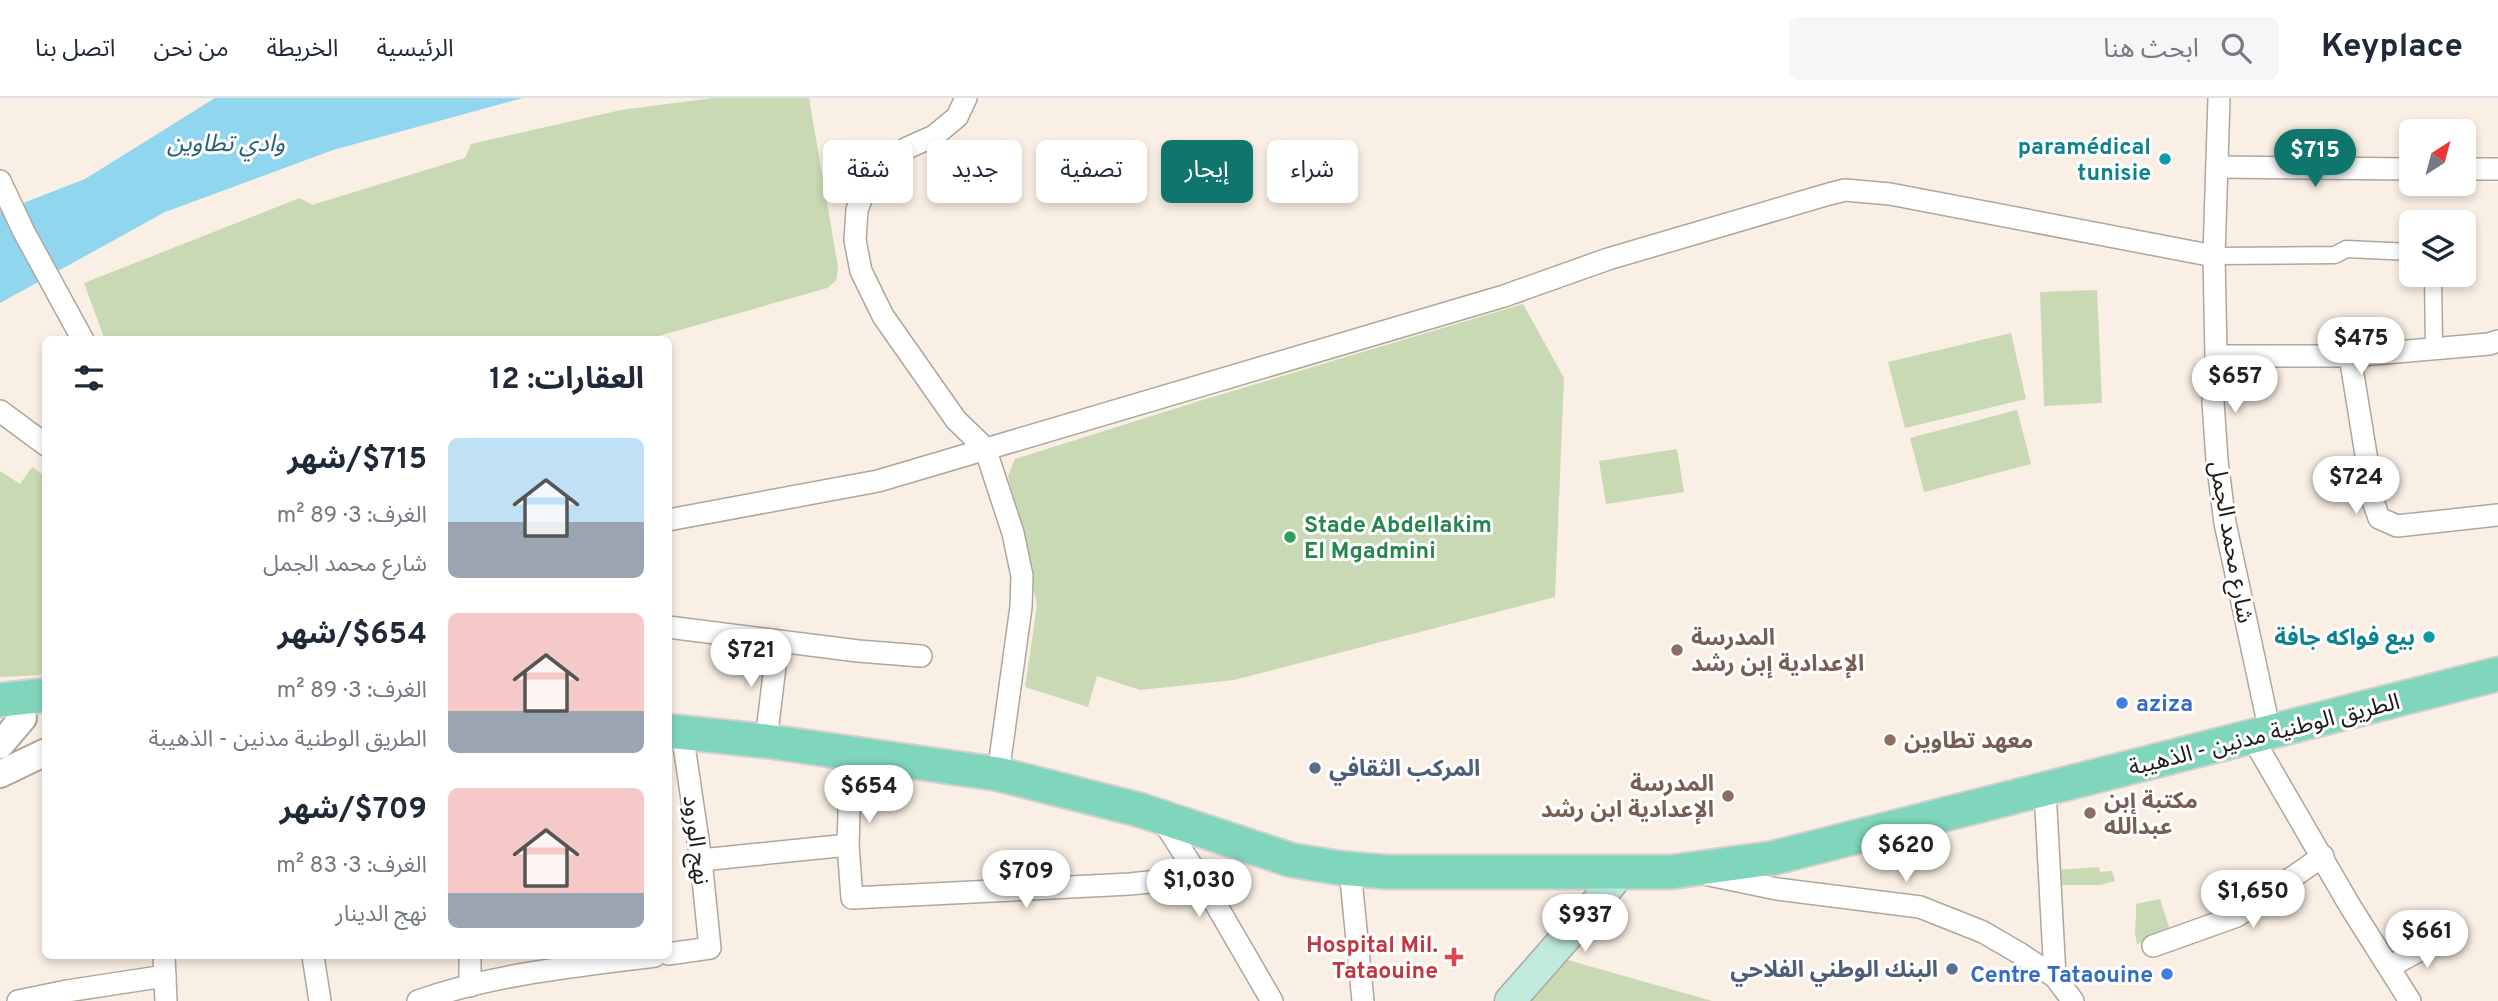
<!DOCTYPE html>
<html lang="ar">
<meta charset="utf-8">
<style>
:root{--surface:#fff;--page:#f6f6f7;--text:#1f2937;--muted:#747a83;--line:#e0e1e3;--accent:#0f766e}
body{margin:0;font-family:Overpass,"Noto Sans Arabic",sans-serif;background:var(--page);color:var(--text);direction:rtl;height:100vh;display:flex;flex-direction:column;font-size:26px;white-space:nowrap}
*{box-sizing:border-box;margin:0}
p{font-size:23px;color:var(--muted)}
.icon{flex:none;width:38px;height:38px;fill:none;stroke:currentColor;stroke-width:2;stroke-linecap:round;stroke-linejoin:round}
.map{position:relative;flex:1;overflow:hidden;direction:ltr}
.drawer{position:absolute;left:42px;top:238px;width:630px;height:623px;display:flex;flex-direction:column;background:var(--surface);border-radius:10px;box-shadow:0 4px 10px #0003;direction:rtl}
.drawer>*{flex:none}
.hud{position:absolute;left:693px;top:42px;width:665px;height:63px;direction:rtl;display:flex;gap:14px}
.needle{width:46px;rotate:36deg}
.controls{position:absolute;left:2399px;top:21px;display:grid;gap:14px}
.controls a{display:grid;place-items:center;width:77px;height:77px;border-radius:10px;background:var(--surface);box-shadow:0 4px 10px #0003;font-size:35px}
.price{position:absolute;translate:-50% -60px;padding:0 16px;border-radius:24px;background:#fff;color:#222;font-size:23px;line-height:46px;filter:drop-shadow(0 2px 4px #0008)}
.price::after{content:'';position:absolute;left:50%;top:42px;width:21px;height:16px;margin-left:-10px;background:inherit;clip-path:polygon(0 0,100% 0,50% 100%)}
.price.on{background:var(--accent);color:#fff}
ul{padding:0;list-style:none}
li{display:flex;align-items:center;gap:21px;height:175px;padding:0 28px}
li span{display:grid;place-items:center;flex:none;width:196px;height:140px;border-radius:10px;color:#555}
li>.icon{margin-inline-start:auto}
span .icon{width:84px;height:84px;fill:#fffc;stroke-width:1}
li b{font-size:30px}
h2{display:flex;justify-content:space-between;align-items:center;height:84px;padding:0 28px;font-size:30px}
.pill{padding:0 24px;border-radius:10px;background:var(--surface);box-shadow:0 4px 10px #0003;font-size:24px;line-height:63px}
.pill.on{background:var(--accent);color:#fff}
header{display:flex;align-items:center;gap:42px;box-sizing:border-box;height:98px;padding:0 35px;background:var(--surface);border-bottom:2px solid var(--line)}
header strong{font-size:33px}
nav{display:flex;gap:38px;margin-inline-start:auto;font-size:24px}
.search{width:490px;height:63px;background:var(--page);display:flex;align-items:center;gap:18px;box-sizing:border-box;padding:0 24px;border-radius:10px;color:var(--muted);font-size:26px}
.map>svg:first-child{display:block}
.green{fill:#c9d9b3}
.water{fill:#8fd6ee}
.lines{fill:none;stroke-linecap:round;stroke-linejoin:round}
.pedestrian-casing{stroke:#afa69c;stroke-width:19}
.minor-casing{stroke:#afa69c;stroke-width:24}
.tertiary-casing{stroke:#afa69c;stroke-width:30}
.secondary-casing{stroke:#afa69c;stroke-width:33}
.primary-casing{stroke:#d2d1d1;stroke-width:37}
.pedestrian{stroke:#fff;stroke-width:16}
.minor{stroke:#fff;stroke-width:21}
.tertiary{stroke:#fff;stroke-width:26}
.secondary{stroke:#bfeadd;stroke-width:30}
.primary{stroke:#80d6bc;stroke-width:33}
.culture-dot{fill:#0f9aa8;stroke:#fefefe;stroke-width:2.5}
.leisure-dot{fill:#2e9e5b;stroke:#fefefe;stroke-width:2.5}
.education-dot{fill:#8d6e63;stroke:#fefefe;stroke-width:2.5}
.shop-dot{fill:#3f7fe0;stroke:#fefefe;stroke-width:2.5}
.service-dot{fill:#5c6f8a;stroke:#fefefe;stroke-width:2.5}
.health-dot{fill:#e0444e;stroke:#fefefe;stroke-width:2.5}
.labels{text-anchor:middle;stroke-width:6;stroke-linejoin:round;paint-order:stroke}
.culture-label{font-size:23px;font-weight:bold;fill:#0d838f;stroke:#fefefe;text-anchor:end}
.leisure-label{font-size:23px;font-weight:bold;fill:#27864d;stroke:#fefefe;text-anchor:start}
.street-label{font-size:23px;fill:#1e1b17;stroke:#fefefe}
.education-label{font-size:23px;font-weight:bold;fill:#785e54;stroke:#fefefe;text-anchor:start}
.shop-label{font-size:23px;font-weight:bold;fill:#366cbe;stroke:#fefefe;text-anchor:start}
.service-label{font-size:23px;font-weight:bold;fill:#4e5e75;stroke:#fefefe;text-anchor:start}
.health-label{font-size:23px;font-weight:bold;fill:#be3a42;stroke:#fefefe;text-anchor:end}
.water-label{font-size:24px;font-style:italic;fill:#286072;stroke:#fefefe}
</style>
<header>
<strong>Keyplace</strong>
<div class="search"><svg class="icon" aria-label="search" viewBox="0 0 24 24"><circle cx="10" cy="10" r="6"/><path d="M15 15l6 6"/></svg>ابحث هنا</div>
<nav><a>الرئيسية</a><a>الخريطة</a><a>من نحن</a><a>اتصل بنا</a></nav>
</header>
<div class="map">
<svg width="2498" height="903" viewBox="0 0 2498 903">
<rect width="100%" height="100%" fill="#f9efe4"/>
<!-- green -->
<g class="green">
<path d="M713,0h96l29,169 -2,14 -9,7 -179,51 -543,1 -21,-57 216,-85 12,7 153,-47 6,-14 150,-34z"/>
<path d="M2097,192l5,113 -58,3 -4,-114z"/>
<path d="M1523,206l41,74 -9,219 -321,83 -94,10 -43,-14 -9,31 -63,-20 12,-82 -29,-129 7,-17 181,-57z"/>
<path d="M2011,235l15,66 -121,29 -17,-66z"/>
<path d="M2017,312l14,54 -107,28 -14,-54z"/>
<path d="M1677,351l7,43 -78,12 -7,-43z"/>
<path d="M32,369l13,9v199l-45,2v-206l20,13z"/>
<path d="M2099,769l1,5 12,-1 3,10 -15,4h-40l-4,-15z"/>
<path d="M2160,801l11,34 -34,11c-4,-15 0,-25 -1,-40z"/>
<path d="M1561,860l151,43h-189z"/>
</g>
<!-- water -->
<path class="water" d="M215,0h308l-190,52 -168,62 -165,91v-91l85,-33z"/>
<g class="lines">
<defs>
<g id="pedestrian">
<path d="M2214,158l121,-1 11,-6 66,3"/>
<path d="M2433,177l1,73"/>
</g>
<g id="minor">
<path d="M966,0l-9,19 -23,19 -27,12 -25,16 -15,19 -10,27 -2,30 6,31 22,45 73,104 29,28 28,85 9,43 -1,31 -23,167"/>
<path d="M2219,0l-5,158 2,100 -3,46 4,58 8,63 45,209"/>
<path d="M2219,69l193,2"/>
<path d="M2464,71h34"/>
<path d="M0,83l24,51 59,108"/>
<path d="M2216,258h134l139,-12 9,-3"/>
<path d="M2350,258l24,148 5,14 18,8 101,-11"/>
<path d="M0,313l46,34"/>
<path d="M668,422l210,-39 626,-185 104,-37 221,-65 16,-4 45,4 324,62"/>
<path d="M668,529l190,24 63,5"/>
<path d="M2252,639l98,169 60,95"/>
<path d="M766,643l12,-100"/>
<path d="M851,655l-3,92 4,53 278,-14 67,-7"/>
<path d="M2045,692l10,187"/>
<path d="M1160,718l51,80 61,105"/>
<path d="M701,762l147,-15"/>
<path d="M1350,771l13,132"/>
<path d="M1709,777l68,14 143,18 63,25 36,21 36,24 18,24"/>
<path d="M2153,848l84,-30 86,-60"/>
<path d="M668,856l42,-6 -9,-88 -19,-128"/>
<path d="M164,858l2,45"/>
<path d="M313,858l7,45"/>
<path d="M2389,869l55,-30"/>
<path d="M470,888v-30"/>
<path d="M18,903l49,-10 98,-15"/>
<path d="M418,903c75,-27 159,-35 237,-45"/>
</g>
<g id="tertiary">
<path d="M0,647l23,-27"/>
<path d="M0,676l46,-22"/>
</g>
<path id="secondary" d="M1510,903l86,-98 23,-29"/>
<g id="primary">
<path d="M0,602l46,-5"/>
<path d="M668,633l98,10 232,33 142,36 151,50 49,8 47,4h284l102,-14 725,-184"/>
</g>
</defs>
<!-- pedestrian casing -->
<use href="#pedestrian" class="pedestrian-casing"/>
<!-- minor casing -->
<use href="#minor" class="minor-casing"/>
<!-- tertiary casing -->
<use href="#tertiary" class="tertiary-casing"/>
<!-- secondary casing -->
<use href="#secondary" class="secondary-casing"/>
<!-- primary casing -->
<use href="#primary" class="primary-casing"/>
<!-- pedestrian -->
<use href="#pedestrian" class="pedestrian"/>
<!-- minor -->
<use href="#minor" class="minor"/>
<!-- tertiary -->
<use href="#tertiary" class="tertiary"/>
<!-- secondary -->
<use href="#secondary" class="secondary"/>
<!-- primary -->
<use href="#primary" class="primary"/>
</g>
<!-- markers -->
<g class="culture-dot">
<circle cx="2165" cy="61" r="7"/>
<circle cx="2429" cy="539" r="7"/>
</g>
<circle class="leisure-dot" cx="1290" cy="439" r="7"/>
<g class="education-dot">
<circle cx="1677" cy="552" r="7"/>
<circle cx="1890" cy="642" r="7"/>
<circle cx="1728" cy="698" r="7"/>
<circle cx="2090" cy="715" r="7"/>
</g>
<g class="shop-dot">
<circle cx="2122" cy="605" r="7"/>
<circle cx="2167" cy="876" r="7"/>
</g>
<g class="service-dot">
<circle cx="1315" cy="670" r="7"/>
<circle cx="1952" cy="871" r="7"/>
</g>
<path class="health-dot" d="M1450.5 848.5h7v7h7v7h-7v7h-7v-7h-7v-7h7z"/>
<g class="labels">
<!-- culture labels -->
<g class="culture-label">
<text x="2151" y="56">paramédical<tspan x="2151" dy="26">tunisie</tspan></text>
<text x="2415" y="547">بيع فواكه جافة</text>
</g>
<!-- leisure labels -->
<g class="leisure-label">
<text x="1304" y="434">Stade Abdelاakim<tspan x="1304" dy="26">El Mgadmini</tspan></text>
</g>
<!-- street labels -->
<g class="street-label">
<text transform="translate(2232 444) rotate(80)" y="8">شارع محمد الجمل</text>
<text transform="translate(2264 636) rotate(-14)" y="8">الطريق الوطنية مدنين - الذهيبة</text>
<text transform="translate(697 742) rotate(83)" y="8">نهج الورود</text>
</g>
<!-- education labels -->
<g class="education-label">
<text x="1691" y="547">المدرسة<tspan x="1691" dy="26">الإعدادية إبن رشد</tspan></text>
<text x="1904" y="650">معهد تطاوين</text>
<text x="1714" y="693" text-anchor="end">المدرسة<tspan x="1714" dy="26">الإعدادية ابن رشد</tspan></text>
<text x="2104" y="710">مكتبة إبن<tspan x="2104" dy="26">عبدالله</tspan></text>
</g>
<!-- shop labels -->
<g class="shop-label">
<text x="2136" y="613">aziza</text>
<text x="2153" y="884" text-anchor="end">Centre Tataouine</text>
</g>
<!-- service labels -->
<g class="service-label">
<text x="1329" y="678">المركب الثقافي</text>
<text x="1938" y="879" text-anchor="end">البنك الوطني الفلاحي</text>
</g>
<!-- health labels -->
<g class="health-label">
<text x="1438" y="854">Hospital Mil.<tspan x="1438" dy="26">Tataouine</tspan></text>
</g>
<!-- water labels -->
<g class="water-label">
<text x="226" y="53">وادي تطاوين</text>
</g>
</g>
</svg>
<div class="controls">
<a><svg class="needle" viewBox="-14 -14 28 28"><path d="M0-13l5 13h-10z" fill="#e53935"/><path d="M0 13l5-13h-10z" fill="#747a83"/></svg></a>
<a><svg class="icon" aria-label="layers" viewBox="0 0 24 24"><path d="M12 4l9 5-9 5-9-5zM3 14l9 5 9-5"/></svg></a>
</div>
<b class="price on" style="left:2315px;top:91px">$715</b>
<b class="price" style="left:2361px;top:279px">$475</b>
<b class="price" style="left:2235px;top:317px">$657</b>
<b class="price" style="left:2356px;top:418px">$724</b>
<b class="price" style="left:751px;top:591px">$721</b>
<b class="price" style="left:869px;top:727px">$654</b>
<b class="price" style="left:1906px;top:786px">$620</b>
<b class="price" style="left:1026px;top:812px">$709</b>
<b class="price" style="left:1199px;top:821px">$1,030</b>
<b class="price" style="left:2253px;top:832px">$1,650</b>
<b class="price" style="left:1585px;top:856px">$937</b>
<b class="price" style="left:2427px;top:872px">$661</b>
<div class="hud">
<a class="pill">شراء</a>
<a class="pill on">إيجار</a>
<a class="pill">تصفية</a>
<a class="pill">جديد</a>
<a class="pill">شقة</a>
</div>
<section class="drawer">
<h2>العقارات: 12<svg class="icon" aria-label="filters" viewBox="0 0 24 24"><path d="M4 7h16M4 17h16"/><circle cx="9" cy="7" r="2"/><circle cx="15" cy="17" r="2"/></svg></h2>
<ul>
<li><span style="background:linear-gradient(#bfe0f5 60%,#9aa5b1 0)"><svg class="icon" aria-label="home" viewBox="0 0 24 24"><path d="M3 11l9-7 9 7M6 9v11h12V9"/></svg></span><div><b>$715/شهر</b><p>الغرف: 3 · 89 m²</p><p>شارع محمد الجمل</p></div></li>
<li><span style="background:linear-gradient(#f6c9c9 70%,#9aa5b1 0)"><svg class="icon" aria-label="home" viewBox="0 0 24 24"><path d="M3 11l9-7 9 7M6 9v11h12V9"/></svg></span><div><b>$654/شهر</b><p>الغرف: 3 · 89 m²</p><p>الطريق الوطنية مدنين - الذهيبة</p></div></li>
<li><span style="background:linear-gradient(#f6c9c9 75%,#9aa5b1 0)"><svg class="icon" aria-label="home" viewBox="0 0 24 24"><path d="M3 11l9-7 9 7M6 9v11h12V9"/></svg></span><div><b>$709/شهر</b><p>الغرف: 3 · 83 m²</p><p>نهج الدينار</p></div></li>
</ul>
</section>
</div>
